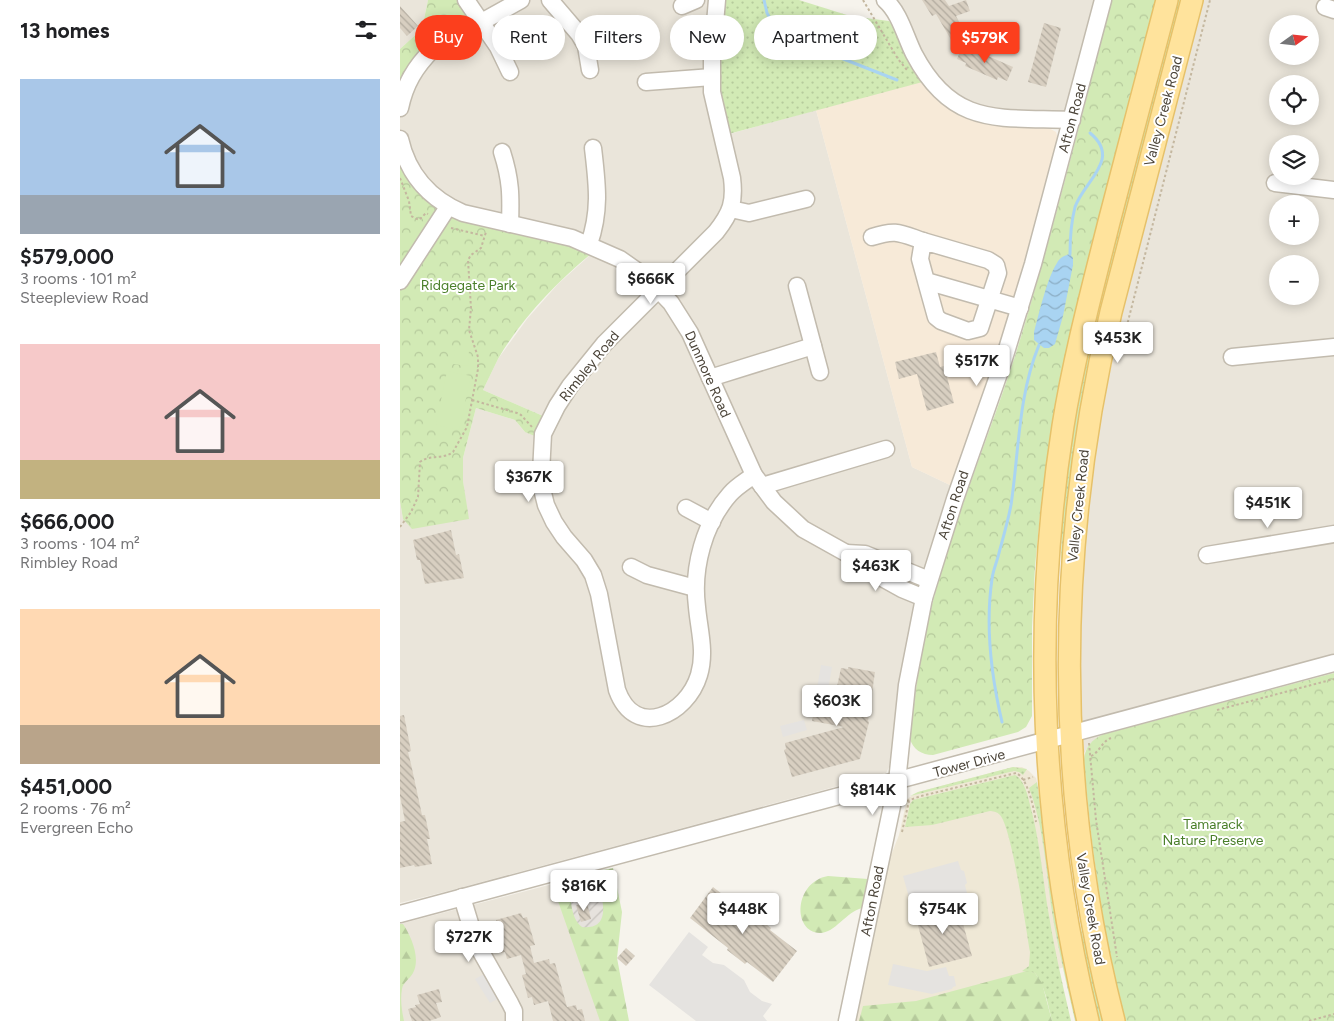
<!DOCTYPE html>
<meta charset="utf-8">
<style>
:root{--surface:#fff;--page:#f6f6f6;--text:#202124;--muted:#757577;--accent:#fc3f1d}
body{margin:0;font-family:Figtree,sans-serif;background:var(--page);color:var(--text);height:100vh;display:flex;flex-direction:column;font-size:19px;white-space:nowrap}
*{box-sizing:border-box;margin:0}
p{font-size:16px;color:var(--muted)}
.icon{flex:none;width:28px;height:28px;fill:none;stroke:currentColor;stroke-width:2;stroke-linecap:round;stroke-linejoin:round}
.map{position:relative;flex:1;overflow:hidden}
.details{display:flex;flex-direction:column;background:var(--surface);width:400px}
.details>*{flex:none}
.top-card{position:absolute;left:15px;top:15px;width:475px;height:45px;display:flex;gap:10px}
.needle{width:32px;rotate:75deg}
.tools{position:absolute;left:869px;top:15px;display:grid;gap:10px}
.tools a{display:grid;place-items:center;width:50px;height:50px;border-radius:50%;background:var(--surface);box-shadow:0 2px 12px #0003;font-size:25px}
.price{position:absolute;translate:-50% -42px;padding:0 11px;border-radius:5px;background:#fff;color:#222;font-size:16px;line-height:32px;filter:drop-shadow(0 1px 2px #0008)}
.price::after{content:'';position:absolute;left:50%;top:30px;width:15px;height:11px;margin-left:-8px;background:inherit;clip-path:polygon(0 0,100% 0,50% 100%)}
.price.active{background:var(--accent);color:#fff}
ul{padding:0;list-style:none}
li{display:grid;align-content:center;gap:10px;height:265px;padding:0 20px}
li span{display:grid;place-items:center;height:155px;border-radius:0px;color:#555}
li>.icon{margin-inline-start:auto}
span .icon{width:90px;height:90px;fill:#fffc;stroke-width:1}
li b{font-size:21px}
h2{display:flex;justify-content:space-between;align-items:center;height:60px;padding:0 20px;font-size:21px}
.chip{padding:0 18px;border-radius:22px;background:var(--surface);box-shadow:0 2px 12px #0003;font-size:18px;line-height:45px}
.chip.active{background:var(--accent);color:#fff}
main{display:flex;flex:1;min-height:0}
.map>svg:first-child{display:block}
.residential{fill:#eae5da;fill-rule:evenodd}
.commercial{fill:#f7ead8}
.industrial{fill:url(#industrial-furrows)}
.education{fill:#efe8d6}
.grass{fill:url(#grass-dots)}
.forest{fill:url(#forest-firs)}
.park{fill:url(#park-crowns)}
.garden{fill:#d2eab5}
.parking{fill:#e5e3e0}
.water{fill:url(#water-waves)}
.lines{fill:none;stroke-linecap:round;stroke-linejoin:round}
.stream{stroke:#a9d4f2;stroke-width:3}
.building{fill:url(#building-back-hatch)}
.minor-casing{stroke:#c2bbae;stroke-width:19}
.major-casing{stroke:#e6c16a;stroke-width:24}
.path{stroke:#c4b79f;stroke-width:2;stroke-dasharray:2.5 2.5;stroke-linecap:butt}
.minor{stroke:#fff;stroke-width:16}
.major{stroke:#ffe39c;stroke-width:21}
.labels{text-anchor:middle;stroke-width:4;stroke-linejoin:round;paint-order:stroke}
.street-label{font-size:14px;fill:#4b4439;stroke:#fff}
.park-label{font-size:14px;fill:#4a7f2a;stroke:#fff}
</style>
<main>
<section class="details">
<h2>13 homes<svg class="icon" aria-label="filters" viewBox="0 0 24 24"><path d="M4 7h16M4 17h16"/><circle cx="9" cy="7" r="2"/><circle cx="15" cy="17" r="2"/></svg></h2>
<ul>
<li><span style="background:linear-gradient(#a9c7e8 75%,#9aa5b1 0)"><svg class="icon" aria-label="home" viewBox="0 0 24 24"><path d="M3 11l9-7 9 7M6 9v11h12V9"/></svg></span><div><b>$579,000</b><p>3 rooms · 101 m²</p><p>Steepleview Road</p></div></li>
<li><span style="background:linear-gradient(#f6c9c9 75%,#c2b280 0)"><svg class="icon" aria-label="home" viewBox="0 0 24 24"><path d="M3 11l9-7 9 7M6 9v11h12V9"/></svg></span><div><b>$666,000</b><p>3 rooms · 104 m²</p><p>Rimbley Road</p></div></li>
<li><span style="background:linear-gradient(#ffd9b3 75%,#b9a48a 0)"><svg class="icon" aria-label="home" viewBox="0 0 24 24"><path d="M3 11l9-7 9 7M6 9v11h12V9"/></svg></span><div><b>$451,000</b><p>2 rooms · 76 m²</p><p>Evergreen Echo</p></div></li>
</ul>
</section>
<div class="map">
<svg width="934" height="1021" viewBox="0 0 934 1021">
<defs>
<pattern id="industrial-furrows" width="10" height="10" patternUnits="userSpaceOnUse" patternTransform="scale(1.25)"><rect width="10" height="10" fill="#e6e2dd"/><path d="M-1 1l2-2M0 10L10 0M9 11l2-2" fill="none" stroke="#c7c3be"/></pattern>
<pattern id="grass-dots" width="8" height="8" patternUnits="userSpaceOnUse" patternTransform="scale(1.25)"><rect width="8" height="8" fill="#d2eab5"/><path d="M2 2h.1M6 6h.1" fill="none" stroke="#b6ca9c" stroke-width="1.8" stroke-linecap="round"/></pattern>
<pattern id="forest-firs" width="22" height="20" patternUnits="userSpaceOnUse" patternTransform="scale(1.25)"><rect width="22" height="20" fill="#d2eab5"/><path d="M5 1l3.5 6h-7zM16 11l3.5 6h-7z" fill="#b6ca9c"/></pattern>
<pattern id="park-crowns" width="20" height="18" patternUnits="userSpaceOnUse" patternTransform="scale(1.25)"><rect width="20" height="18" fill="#d2eab5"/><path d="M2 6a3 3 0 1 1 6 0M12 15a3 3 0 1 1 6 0" fill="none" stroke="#b6ca9c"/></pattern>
<pattern id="water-waves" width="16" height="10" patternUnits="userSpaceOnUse" patternTransform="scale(1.25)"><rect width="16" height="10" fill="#a9d4f2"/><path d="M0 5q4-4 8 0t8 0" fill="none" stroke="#8caec5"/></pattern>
<pattern id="building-back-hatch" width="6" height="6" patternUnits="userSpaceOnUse" patternTransform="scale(1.25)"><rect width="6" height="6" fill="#d8cfc1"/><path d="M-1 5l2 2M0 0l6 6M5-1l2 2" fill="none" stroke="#b1aa9e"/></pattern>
</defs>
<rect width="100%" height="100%" fill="#f6f3ec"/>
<!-- residential -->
<g class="residential">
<path d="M0,0h28l-6,29 -22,20z"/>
<path d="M66,0h251l5,136 94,-26 96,357 40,19 -27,80 -7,24 -27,173 -5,10 -434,117 -52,13v-402l3,18h65l-5,-38v-23l13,-50 39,12 10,12 25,-13 -67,-29 15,-31 29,-40 31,-35 40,-36 -167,-53 -31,-55v-32z"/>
<path d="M485,0h218l-31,120 -77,-4 -50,-20z"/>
<path d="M803,0h131v673l-233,62 -11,9 -6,9v8l-5,-85v-49l7,-112 13,-93 27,-126zM878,24h32v32h-32zM878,84h32v32h-32zM878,144h32v32h-32zM878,204h32v32h-32zM878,264h32v32h-32z"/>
<path d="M164,881l38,140h-202v-97z"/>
</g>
<!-- commercial -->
<path class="commercial" d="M519,79l19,22 26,16 26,7 57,3 9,5 2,7 -35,129 -25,83 -46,135 -40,-19 -96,-357 104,-28z"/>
<!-- industrial -->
<path class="industrial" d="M198,872l14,54 -34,9 -14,-54z"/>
<!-- education -->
<path class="education" d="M613,767h9l7,4 7,7 2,8 11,90 16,91 -204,54h-6l33,-158 11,-28 8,-36 11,-7z"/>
<!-- grass -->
<g class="grass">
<path d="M317,0h82l51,16 39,5 41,59 -209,56z"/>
<path d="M775,0h9l-28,109 -9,-2z"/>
<path d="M737,147l8,2 -28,109 -8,-2z"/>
<path d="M698,296l9,2 -24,109 -9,-1z"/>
<path d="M667,447l9,1 -12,113 -3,-1 2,-76z"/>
<path d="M613,767l14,2 -4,6 -4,-3 -5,-1 -104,25 8,-4z"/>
<path d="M615,775c9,4 13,21 15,30 9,32 12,66 17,99 6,39 15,78 24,117h-19c-4,-16 -7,-35 -17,-48l-13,-2 7,-5 1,-14c-4,-23 -18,-124 -30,-137 -3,-3 -6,-4 -10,-4l-58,14 -27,2 5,-23 3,-4z"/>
<path d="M637,782l17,130 23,109h-2c-8,-36 -17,-72 -23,-109 -6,-41 -8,-85 -23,-124z"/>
<path d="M675,907l31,114h-10z"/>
</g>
<!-- forest -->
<g class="forest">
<path d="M213,868l9,44 -5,46 12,63h-29l-48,-137 17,-5c2,15 0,38 13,48 34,4 18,-37 13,-55z"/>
<path d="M428,876l40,3 -6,29c-16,4 -27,25 -42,25 -28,-1 -26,-51 8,-57z"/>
<path d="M0,924h3c8,12 18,34 10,49 -3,6 -10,9 -11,16 -2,11 0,22 2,32h-4z"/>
<path d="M627,971l8,2 7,10 10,38h-193l4,-15 53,-5z"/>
</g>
<!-- park -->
<g class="park">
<path d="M28,0h38l14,22 -47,27 -33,59v-59l22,-20z"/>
<path d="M712,0h44l-81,312 -21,102 -13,91 -6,62 -3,60v89l-6,11 -8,5 -85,23c-11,0 -21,-6 -23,-17 5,-45 11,-90 22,-133 22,-86 57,-168 84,-252 36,-117 65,-235 96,-353z"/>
<path d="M0,139l31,56 167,53c-38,31 -75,68 -100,111 -5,10 -10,21 -15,31l67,29 -8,20 -17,-7 -10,-12 -39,-12 -13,50v23l6,38 -57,10 -9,-10 -3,-18z"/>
<path d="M934,673v348h-210c-21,-86 -33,-173 -40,-260 0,-13 8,-22 20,-27z"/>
</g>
<!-- garden -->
<g class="garden">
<path d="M747,107l9,2 -11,40 -8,-2z"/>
<path d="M709,256l8,2 -10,40 -9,-2z"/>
<path d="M55,350h14l-1,16 -15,-2z"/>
<path d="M47,371l24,5 -12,54 -23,-5z"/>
<path d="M674,406l9,1 -7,41 -9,-1z"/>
</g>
<!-- parking -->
<g class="parking">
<path d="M421,665l11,2 -4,23 -11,-2z"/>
<path d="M404,720l3,10 -24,7 -3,-11z"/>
<path d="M558,861l3,9 3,1 3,12 -2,2 2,8 -55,15 -9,-32z"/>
<path d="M289,932l19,15 -6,8 11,8 11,2 20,15 6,12 12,9 10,3 -9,12 4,5h-71l-47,-36z"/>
<path d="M493,964l34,7 19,-4 3,9h5l2,10 -3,1 -1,2 -20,5 -44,-9z"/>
<path d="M86,973l15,24 -11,6 -15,-24z"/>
</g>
<!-- water -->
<path class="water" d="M670,254l3,4v7l-10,51 -8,28 -6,4h-5l-10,-8v-8c5,-18 13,-54 23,-69 2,-5 8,-8 13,-9z"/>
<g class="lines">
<!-- stream -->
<g class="stream">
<path d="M364,0l3,13 8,14 20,13 102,40"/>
<path d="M670,254c0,-16 1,-31 5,-47 9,-26 47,-48 15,-74"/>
<path d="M602,722c-11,-47 -17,-95 -10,-143 1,-9 5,-17 7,-26 4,-15 9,-32 12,-48 8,-53 7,-109 28,-160"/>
</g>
</g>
<!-- building -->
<g class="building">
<path d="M522,0h23l4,6 17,-6 4,11 -14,5 10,19 -13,8 -17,-29 -4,2z"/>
<path d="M0,6l18,20 -11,10 -7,-8z"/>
<path d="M644,23l17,5 -15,59 -18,-5z"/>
<path d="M563,45l50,22 -6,14 -9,-4 -1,3 -32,-14 1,-3 -9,-4z"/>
<path d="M536,352l4,15 4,-1 10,37 -27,8 -10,-37 -18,5 -4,-17z"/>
<path d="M51,530l5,25 3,-1 5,24 -39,6 -5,-24h-3l-4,-20z"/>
<path d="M448,667l27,5 -7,49 1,1 -9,37 -68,18 -8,-27 2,-1 -1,-6 59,-16 -32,-6 2,-10 14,3 4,-24 4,1 5,-23 7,1z"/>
<path d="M4,715l7,36 -3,1 3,12 11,51h3l5,24h-3l5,25 -17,3 -1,-2 -14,3v-46l5,-1 -5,-25v-80z"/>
<path d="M313,887l39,30 2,-2 17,13 -1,2 27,21 -24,31 -26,-20 -2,2 -18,-14 1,-2 -38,-30z"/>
<path d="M557,902l15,54 -43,11 -14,-53 12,-3 -1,-2z"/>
<path d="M187,903l4,16 -10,3 -5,-17z"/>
<path d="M121,913l2,5 4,-1 8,28 -5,1 4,17 15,-4 1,5 5,-1 12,44 9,-2 1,5 5,-1 3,12h-32l-5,-20 -14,4 -2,-8 -4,1 -6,-23 4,-1 -5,-19 -14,4 -2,-7 -4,1 -7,-24 4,-1 -2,-8z"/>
<path d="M226,948l9,8 -9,10 -9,-8z"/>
<path d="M39,989l3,13 -6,1 5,14 -12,4h-17l-4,-12 8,-2 -1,-2 5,-1 -3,-9z"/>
</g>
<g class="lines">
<defs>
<g id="minor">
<path d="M66,0l32,47 12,25"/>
<path d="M150,0l29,34 7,12 4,24"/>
<path d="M317,0l-5,58v34l20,86c3,24 -1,35 -16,54l-112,112 -34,42 -13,20 -14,28 -2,39 1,16 4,16 8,17 10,15 20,23 9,15 6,19 18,96c18,50 70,25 82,-15 7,-23 0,-45 -2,-68 -5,-39 7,-84 33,-113 7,-8 16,-13 24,-19"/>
<path d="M485,0c15,13 20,36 29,54 39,74 85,63 158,66"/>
<path d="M282,6l14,-6"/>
<path d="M925,7l9,3"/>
<path d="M246,82l66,-5"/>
<path d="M0,108c5,-24 15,-41 33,-59l88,-49"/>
<path d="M0,139c8,36 30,60 63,74l109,25 48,21 27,19 24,25 19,30 64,142 20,27 29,27 43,24 13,11 25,15 18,10 22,9"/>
<path d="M102,152c9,28 9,44 8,72"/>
<path d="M875,183l59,7"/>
<path d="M331,209l18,4 57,-14"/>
<path d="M472,237c24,-8 28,-4 51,4"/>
<path d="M189,244c12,-34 8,-61 4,-96"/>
<path d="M0,281l48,-74"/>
<path d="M526,281l10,36 5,4 27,10 12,-3 18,-55 -2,-8 -8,-5 -65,-19 -3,18 6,22 94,27"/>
<path d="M397,286l23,86"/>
<path d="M832,357l102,-10"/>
<path d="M310,378l103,-32"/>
<path d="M362,486l124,-37"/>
<path d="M286,508l26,14"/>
<path d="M446,553l19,1 64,26"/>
<path d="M807,555l127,-21"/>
<path d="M231,567l16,8 48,13"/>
<path d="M62,897l14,46 34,60 4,8v10"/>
<path d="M0,914l934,-251"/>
<path d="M447,1021l50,-239 10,-97 17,-87 31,-99 48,-137 30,-98 70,-264"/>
</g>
<g id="major">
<path d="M688,1021c-47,-195 -56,-397 -25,-595 11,-69 29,-136 46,-204 19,-74 39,-148 58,-222"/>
<path d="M714,1021c-60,-233 -58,-476 -3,-709l81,-312"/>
</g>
</defs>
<!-- minor casing -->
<use href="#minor" class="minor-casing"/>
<!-- major casing -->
<use href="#major" class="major-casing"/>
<!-- path -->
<g class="path">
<path d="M463,0l35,59 9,11"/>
<path d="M0,178l9,23 2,15 8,4 7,-7 2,1"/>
<path d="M51,228l34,8"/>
<path d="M724,337l86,-337"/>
<path d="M72,400l45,13 4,2 11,12"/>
<path d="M0,527l11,-15 7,-15 2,-35c10,-8 23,-2 33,-10l14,-25 11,-58v-12l-9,-27 2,-22 -3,-48 3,-5 10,-7 5,-16"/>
<path d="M817,710l117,-31"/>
<path d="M689,743l7,77 21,137"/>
<path d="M691,756c9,-4 10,-14 20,-18"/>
<path d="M623,780l10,-3"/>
<path d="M507,801l14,-5 95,-23c12,5 18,36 20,49"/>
<path d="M502,832l7,-31"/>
<path d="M909,1021l25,-7"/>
</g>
<!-- minor -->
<use href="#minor" class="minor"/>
<!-- major -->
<use href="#major" class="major"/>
</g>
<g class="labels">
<!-- street labels -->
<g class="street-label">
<text transform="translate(763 111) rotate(-75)" y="5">Valley Creek Road</text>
<text transform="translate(672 118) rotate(-75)" y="5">Afton Road</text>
<text transform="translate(189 366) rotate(-51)" y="5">Rimbley Road</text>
<text transform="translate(308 374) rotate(66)" y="5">Dunmore Road</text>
<text transform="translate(553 505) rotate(-72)" y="5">Afton Road</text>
<text transform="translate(678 506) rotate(-84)" y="5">Valley Creek Road</text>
<text transform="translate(569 763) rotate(-15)" y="5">Tower Drive</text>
<text transform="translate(472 901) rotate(-79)" y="5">Afton Road</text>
<text transform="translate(691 909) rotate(80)" y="5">Valley Creek Road</text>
</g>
<!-- park labels -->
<g class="park-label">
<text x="68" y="290">Ridgegate Park</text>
<text x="813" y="829">Tamarack<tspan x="813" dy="16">Nature Preserve</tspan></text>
</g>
</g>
</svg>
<div class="tools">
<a><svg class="needle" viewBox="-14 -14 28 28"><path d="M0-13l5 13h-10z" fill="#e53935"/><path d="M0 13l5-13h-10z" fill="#757577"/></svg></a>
<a><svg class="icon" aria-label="locate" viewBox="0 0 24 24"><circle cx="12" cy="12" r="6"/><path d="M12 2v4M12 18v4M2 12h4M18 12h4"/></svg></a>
<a><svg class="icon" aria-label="layers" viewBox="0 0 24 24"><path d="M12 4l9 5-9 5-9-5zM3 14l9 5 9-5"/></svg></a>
<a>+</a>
<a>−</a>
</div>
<b class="price active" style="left:585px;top:64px">$579K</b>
<b class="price" style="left:251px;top:305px">$666K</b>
<b class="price" style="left:718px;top:364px">$453K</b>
<b class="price" style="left:577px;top:387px">$517K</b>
<b class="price" style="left:129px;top:503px">$367K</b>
<b class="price" style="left:868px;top:529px">$451K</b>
<b class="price" style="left:476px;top:592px">$463K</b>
<b class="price" style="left:437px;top:727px">$603K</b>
<b class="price" style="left:473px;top:816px">$814K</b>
<b class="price" style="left:184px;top:912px">$816K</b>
<b class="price" style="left:343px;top:935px">$448K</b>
<b class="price" style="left:543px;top:935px">$754K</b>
<b class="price" style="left:69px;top:963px">$727K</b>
<div class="top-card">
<a class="chip active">Buy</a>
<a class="chip">Rent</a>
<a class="chip">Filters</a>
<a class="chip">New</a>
<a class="chip">Apartment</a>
</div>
</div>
</main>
